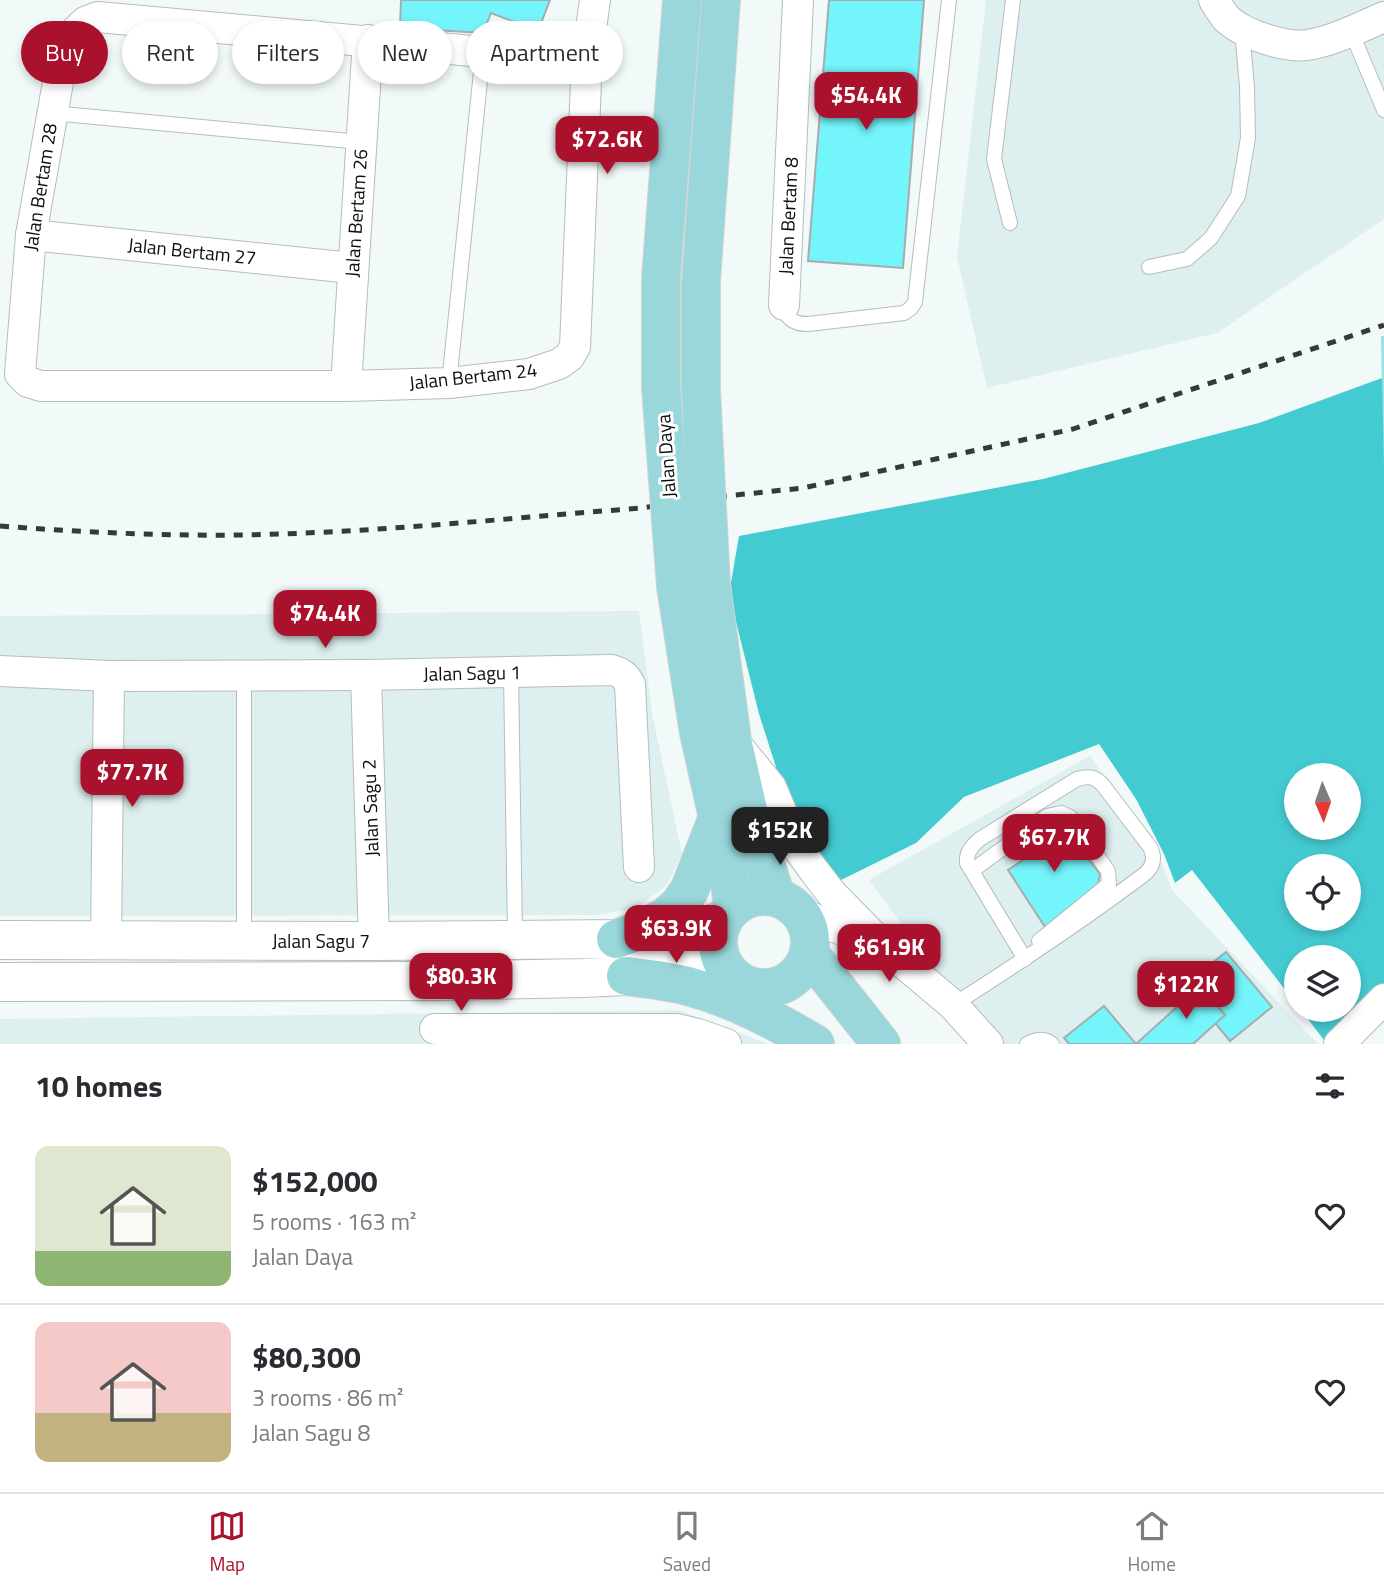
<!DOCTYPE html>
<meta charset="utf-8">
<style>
:root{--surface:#fff;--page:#f7f7f7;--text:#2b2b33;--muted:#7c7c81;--line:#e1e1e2;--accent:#a9112d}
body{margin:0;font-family:"Titillium Web",sans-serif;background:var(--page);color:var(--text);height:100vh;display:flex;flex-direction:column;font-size:26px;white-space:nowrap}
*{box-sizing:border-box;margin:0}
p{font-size:23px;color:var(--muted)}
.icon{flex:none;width:38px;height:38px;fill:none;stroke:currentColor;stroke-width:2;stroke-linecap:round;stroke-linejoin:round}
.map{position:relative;height:1044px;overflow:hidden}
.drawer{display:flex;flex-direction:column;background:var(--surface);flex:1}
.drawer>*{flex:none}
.banner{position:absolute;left:21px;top:21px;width:700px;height:63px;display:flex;gap:14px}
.needle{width:46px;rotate:178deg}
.buttons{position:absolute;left:1284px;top:763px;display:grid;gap:14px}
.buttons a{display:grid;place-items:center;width:77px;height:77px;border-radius:50%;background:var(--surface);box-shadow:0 4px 10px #0003;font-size:35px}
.price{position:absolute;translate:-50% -60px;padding:0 16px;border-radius:14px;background:var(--accent);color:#fff;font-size:23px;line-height:46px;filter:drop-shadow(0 2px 4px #0008)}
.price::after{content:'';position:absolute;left:50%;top:42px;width:21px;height:16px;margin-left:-10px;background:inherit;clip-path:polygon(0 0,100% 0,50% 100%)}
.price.on{background:#222;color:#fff}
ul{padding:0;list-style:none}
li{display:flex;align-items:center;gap:21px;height:175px;padding:0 35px}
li+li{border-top:2px solid var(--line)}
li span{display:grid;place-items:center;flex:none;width:196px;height:140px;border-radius:14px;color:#555}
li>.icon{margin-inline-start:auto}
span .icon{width:84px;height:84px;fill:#fffc;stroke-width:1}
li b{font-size:30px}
h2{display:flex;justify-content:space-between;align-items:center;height:84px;padding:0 35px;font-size:30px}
.chip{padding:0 24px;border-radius:32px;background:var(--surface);box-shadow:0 4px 10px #0003;font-size:24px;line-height:63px}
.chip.on{background:var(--accent);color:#fff}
.dock{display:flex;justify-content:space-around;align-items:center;height:98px;border-top:2px solid var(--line);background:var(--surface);font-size:19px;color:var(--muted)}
.dock a{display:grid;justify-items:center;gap:4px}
.dock .on{color:var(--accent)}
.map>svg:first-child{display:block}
.built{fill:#deefef}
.green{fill:#9ae1e5}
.forest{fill:#44cbd2;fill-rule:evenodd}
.building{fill:#74f4fb;stroke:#a7adae;stroke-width:2}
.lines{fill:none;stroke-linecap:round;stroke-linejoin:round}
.lane-casing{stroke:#b6bcbd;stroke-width:16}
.street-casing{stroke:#b6bcbd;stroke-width:32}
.secondary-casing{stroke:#b6bcbd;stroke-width:40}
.primary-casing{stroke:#d3d4d4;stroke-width:40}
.lane{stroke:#fff;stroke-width:14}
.street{stroke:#fff;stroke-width:30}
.secondary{stroke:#fff;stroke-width:38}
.primary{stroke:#99d7da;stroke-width:38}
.rail{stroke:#353939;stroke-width:5;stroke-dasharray:9 9;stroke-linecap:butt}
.primary-bridge-casing{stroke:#d3d4d4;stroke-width:40;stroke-linecap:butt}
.primary-bridge{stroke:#99d7da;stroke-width:38}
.labels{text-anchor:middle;stroke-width:6;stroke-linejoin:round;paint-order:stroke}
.street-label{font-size:19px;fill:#0c0f0f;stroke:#fff}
</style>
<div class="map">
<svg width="1384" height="1044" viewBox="0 0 1384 1044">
<rect width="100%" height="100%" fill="#f2f9f9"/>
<!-- built -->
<g class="built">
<path d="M986,0h398v219l-167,114 -230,55 -30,-131z"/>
<path d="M639,611l13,102 30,141 -15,31 -31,23 -38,7 -598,1v-300z"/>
<path d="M1090,756l65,89 17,45 146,154h-328l-121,-164z"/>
<path d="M678,1010l91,34h-769v-25z"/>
</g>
<!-- green -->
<path class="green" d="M1381,336h3v132h-1z"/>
<!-- forest -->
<path class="forest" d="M1382,378l2,90v518l-57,58 -26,-34h48v-53h-52v48l-105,-135 -17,13 -11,-29 -28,-55 -37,-55 -135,53 -48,46 -79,39 -37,-40 -41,-128 -30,-120 10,-58 304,-57 216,-56zM1297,775h52v53h-52zM1297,866h52v53h-52z"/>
<!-- building -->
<g class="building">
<path d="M401,0h149l-12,31 -47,-18 -8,20 -83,-5z"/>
<path d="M829,0h95l-21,268 -95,-7z"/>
<path d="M1060,824l40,50 -2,10 -53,43 -37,-57 15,-10 -7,-10z"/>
<path d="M1226,952l46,55 -42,34 -15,-18 10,-8 -25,-29 -9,8 -7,-8z"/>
<path d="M1200,986l25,29 -32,29h-57z"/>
<path d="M1104,1006l32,38h-67l-5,-6z"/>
</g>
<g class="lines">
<defs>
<g id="lane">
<path d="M1351,31l33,79"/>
<path d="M52,113l309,29"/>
<path d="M1010,223l-16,-64 19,-159"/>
<path d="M1149,267l38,-8 24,-21 27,-42 10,-58 -1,-51 -5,-57"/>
<path d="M784,305c2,14 10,19 24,19l96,-11 7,-5 4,-6 34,-302"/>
<path d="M449,383l34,-331"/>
<path d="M511,672l4,265"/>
<path d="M973,870l74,-54 14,-3 9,4 38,54 1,13 -70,57"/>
<path d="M244,940v-264"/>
<path d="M953,1005c66,-42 131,-85 193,-132 8,-8 9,-16 4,-26l-48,-63c-8,-8 -15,-8 -25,-5l-97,60c-8,7 -14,13 -13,24l58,96"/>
<path d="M1027,1044c9,-5 17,-7 25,0"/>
</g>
<g id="street">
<path d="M1214,0c4,6 8,13 12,18 16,16 59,30 81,27 27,-4 53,-18 77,-28"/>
<path d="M587,58l-104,-6 -385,-35 -13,5 -12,12 -10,20 -32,181 -11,139 8,8 13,4h305l103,-3 80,-9 30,-10 10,-7 6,-10 12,-289 8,-58"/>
<path d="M31,235l321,33"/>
<path d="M784,305l14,-305"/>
<path d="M346,386l22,-346"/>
<path d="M0,671l109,5 257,-1 246,-5c10,3 14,6 18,15l9,182"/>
<path d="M366,675l8,266"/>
<path d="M735,743l36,44 25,59 19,26 17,22 52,53"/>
<path d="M800,913l84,34 69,58 35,39"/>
<path d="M106,941l3,-265"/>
<path d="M435,1029h242l21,5 28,10"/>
<path d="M1339,1044l45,-45"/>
</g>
<g id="secondary">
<path d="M0,940l374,1 242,-2 46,-2 27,-4 34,-13"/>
<path d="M0,982l437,-1 146,-3 43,-2 98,-10"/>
</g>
<g id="primary">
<path d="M661,388v-110l21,-278"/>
<path d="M701,390v-109l20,-281"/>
<path d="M711,585l21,155 16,70 28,87"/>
<path d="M676,587l23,146 29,129 5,46"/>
<circle cx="764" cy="942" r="46"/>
<path d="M616,939l26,-9 23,-13 13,-11 11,-15 29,-74"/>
<path d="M809,953l72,91"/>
<path d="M626,976c21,3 44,5 65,11 44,12 85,34 124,57"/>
</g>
</defs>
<!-- lane casing -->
<use href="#lane" class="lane-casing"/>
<!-- street casing -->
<use href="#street" class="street-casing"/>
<!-- secondary casing -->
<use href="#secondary" class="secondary-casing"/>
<!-- primary casing -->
<use href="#primary" class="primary-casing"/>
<!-- lane -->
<use href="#lane" class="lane"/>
<!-- street -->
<use href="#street" class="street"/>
<!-- secondary -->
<use href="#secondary" class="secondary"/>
<!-- primary -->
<use href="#primary" class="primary"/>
<!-- rail -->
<path class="rail" d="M0,526c80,6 159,10 239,9 134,-2 269,-17 403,-27l46,-8 115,-12 270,-59 311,-104"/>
<defs>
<g id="primary-bridge">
<path d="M661,388l15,199"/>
<path d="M701,390l10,195"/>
</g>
</defs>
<!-- primary-bridge casing -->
<use href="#primary-bridge" class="primary-bridge-casing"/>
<!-- primary-bridge -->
<use href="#primary-bridge" class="primary-bridge"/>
</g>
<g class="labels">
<!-- street labels -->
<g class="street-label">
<text transform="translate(40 187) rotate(-81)" y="7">Jalan Bertam 28</text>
<text transform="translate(356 213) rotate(-86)" y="7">Jalan Bertam 26</text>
<text transform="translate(788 216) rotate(-87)" y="7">Jalan Bertam 8</text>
<text transform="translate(192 251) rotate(6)" y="7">Jalan Bertam 27</text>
<text transform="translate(473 376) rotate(-6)" y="7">Jalan Bertam 24</text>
<text transform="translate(666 456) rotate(-94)" y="7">Jalan Daya</text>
<text transform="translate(472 673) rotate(-1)" y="7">Jalan Sagu 1</text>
<text transform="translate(370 808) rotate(-92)" y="7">Jalan Sagu 2</text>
<text x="321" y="948">Jalan Sagu 7</text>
</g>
</g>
</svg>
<div class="buttons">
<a><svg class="needle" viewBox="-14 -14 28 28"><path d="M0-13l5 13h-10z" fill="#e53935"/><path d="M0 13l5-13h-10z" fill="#7c7c81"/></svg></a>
<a><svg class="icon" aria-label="locate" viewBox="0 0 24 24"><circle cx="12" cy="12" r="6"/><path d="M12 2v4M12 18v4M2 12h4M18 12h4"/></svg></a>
<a><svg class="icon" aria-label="layers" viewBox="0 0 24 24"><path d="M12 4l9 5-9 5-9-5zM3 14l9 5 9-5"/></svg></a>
</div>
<b class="price" style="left:866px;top:132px">$54.4K</b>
<b class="price" style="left:607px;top:176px">$72.6K</b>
<b class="price" style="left:325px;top:650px">$74.4K</b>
<b class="price" style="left:132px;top:809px">$77.7K</b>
<b class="price on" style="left:780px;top:867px">$152K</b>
<b class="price" style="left:1054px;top:874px">$67.7K</b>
<b class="price" style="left:676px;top:965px">$63.9K</b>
<b class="price" style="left:889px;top:984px">$61.9K</b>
<b class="price" style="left:461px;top:1013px">$80.3K</b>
<b class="price" style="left:1186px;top:1021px">$122K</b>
<div class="banner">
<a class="chip on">Buy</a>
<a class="chip">Rent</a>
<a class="chip">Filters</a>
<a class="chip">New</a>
<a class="chip">Apartment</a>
</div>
</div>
<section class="drawer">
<h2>10 homes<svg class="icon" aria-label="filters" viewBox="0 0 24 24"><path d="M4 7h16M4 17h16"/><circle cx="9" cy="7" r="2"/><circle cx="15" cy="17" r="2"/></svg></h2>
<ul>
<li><span style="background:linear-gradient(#dfe7d0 75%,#8fb573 0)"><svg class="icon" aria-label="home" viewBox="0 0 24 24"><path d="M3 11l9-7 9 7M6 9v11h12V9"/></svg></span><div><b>$152,000</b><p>5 rooms · 163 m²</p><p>Jalan Daya</p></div><svg class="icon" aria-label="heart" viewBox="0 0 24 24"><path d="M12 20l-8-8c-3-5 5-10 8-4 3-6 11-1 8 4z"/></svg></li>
<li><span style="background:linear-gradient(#f6c9c9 65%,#c2b280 0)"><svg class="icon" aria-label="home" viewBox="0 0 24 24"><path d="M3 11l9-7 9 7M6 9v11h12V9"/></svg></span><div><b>$80,300</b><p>3 rooms · 86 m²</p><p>Jalan Sagu 8</p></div><svg class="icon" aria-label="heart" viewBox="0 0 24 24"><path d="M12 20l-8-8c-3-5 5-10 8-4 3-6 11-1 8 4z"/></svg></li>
</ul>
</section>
<nav class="dock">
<a class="on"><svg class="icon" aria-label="map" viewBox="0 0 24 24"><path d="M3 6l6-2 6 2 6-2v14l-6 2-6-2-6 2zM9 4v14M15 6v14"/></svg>Map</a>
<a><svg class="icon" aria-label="saved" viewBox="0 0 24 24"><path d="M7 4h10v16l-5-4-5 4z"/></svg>Saved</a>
<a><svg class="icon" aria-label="home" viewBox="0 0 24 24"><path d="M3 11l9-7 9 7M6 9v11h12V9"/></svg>Home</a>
</nav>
